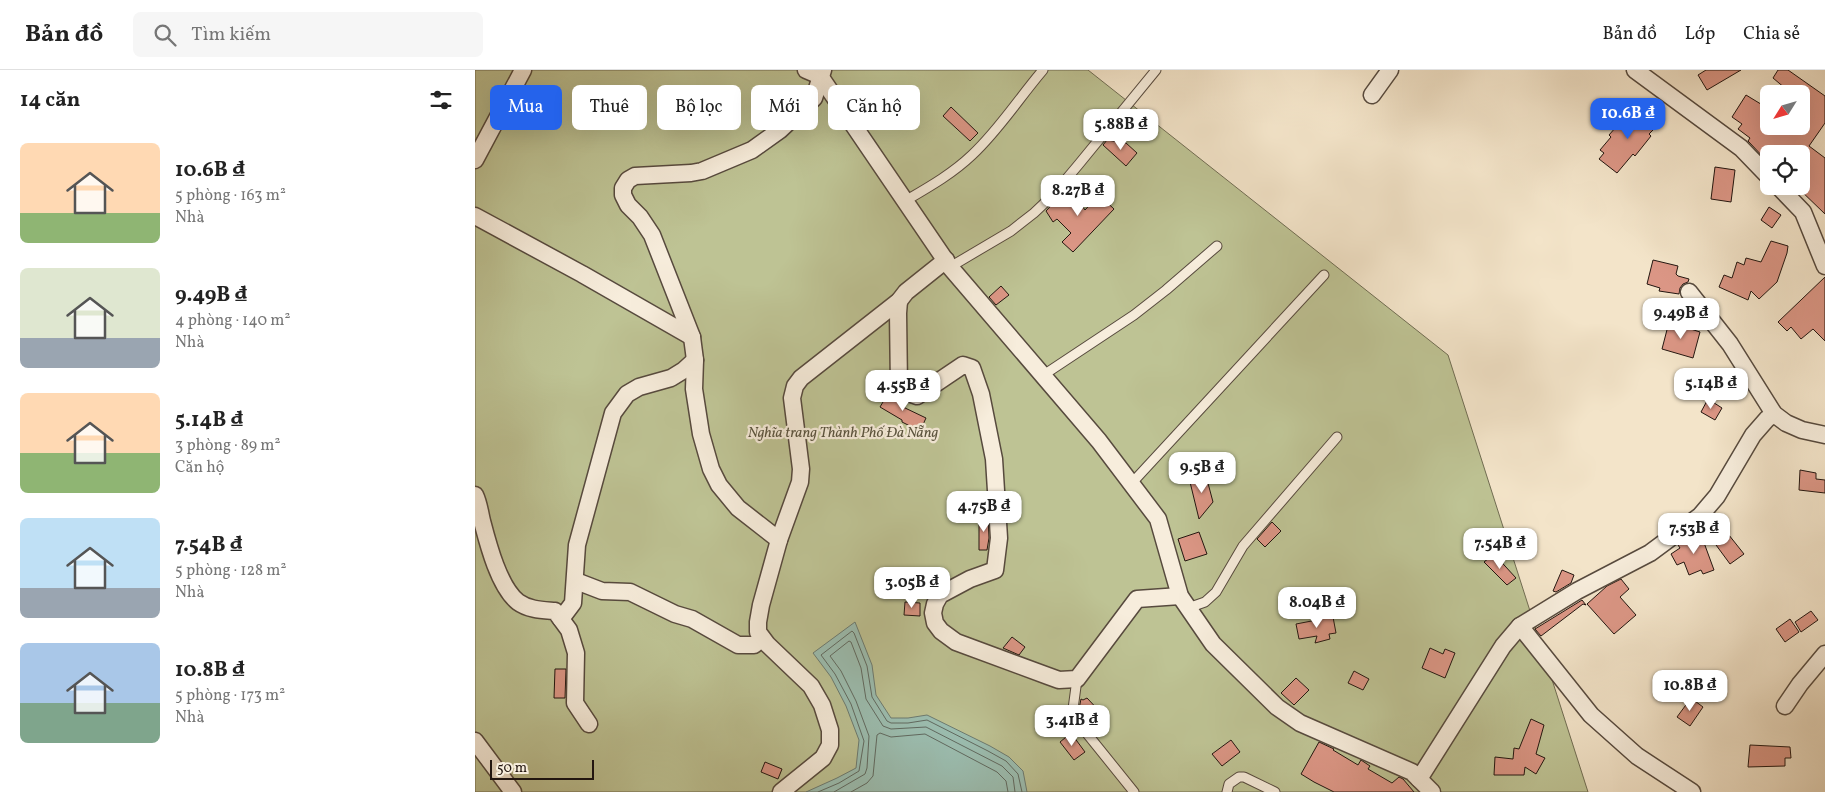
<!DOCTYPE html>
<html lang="vi">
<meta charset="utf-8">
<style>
:root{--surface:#fff;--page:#f6f6f6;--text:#222;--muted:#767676;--line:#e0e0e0;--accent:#2563eb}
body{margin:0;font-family:Vollkorn,serif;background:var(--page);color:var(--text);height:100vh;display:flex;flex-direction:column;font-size:19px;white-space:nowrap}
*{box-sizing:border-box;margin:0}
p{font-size:16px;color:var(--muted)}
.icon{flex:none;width:28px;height:28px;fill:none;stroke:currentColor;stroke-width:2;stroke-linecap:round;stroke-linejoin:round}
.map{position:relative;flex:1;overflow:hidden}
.side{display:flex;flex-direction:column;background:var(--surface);width:475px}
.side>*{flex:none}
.banner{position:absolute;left:15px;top:15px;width:475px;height:45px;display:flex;gap:10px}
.needle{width:32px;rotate:233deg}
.tools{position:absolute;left:1285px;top:15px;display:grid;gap:10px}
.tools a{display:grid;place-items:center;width:50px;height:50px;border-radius:8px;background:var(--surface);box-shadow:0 5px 20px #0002;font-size:25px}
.scale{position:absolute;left:15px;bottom:12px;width:104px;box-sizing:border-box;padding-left:5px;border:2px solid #231610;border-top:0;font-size:14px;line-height:18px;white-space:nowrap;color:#231610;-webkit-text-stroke:4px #f7eddc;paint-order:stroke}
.price{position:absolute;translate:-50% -42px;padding:0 11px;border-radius:10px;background:#fff;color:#222;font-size:16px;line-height:32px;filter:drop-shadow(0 1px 2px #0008)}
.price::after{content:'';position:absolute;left:50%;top:30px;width:15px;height:11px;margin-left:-8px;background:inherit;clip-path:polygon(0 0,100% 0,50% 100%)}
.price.selected{background:var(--accent);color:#fff}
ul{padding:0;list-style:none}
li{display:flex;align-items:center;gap:15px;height:125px;padding:0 20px}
li span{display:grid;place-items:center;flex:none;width:140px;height:100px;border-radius:8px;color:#555}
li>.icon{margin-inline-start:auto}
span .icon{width:60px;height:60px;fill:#fffc;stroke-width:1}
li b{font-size:21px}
h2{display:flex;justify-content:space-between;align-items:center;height:60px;padding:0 20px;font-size:21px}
.tag{padding:0 18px;border-radius:8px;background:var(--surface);box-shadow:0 5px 20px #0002;font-size:18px;line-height:45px}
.tag.selected{background:var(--accent);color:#fff}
header{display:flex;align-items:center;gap:30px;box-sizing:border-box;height:70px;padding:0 25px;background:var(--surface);border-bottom:1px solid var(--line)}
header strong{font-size:24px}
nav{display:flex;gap:28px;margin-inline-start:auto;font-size:18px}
.search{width:350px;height:45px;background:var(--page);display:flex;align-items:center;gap:12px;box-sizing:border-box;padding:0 18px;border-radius:8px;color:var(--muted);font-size:19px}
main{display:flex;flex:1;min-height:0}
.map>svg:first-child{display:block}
.green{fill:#bec394;stroke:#706c52}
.water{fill:#9cbfb2;stroke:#6c7b71}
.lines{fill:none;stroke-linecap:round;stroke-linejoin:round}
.shore{stroke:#606a61;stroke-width:1}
.building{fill:#db9685;stroke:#231610}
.service-casing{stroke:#574a3e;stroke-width:11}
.minor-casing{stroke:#574a3e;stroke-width:19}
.service{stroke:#f7eddc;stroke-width:9}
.minor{stroke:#f7eddc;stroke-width:16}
.labels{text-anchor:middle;stroke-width:4.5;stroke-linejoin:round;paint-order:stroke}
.park-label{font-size:15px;font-style:italic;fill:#59533e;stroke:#f7eddc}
</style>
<header>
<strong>Bản đồ</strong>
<div class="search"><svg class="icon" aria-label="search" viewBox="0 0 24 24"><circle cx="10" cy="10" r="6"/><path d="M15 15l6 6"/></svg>Tìm kiếm</div>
<nav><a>Bản đồ</a><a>Lớp</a><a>Chia sẻ</a></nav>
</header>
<main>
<section class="side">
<h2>14 căn<svg class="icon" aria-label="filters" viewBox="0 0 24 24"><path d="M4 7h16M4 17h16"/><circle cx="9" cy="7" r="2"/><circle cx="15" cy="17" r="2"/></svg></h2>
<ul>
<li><span style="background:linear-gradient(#ffd9b3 70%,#8fb573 0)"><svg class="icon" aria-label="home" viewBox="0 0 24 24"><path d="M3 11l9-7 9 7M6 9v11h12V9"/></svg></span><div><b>10.6B ₫</b><p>5 phòng · 163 m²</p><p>Nhà</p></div></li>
<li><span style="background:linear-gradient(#dfe7d0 70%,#9aa5b1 0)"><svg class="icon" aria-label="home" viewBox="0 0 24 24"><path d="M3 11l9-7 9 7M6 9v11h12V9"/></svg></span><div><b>9.49B ₫</b><p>4 phòng · 140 m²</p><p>Nhà</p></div></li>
<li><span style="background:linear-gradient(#ffd9b3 60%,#8fb573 0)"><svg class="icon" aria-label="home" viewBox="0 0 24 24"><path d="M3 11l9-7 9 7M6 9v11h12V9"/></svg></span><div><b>5.14B ₫</b><p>3 phòng · 89 m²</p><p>Căn hộ</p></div></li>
<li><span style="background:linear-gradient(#bfe0f5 70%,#9aa5b1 0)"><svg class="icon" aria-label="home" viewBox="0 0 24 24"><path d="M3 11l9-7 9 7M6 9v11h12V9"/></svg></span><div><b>7.54B ₫</b><p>5 phòng · 128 m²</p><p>Nhà</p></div></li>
<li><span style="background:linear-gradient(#a9c7e8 60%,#7fa58c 0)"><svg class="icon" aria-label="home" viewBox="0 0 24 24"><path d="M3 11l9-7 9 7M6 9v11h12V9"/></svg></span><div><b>10.8B ₫</b><p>5 phòng · 173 m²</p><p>Nhà</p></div></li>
</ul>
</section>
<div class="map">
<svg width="1350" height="722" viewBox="0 0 1350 722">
<rect width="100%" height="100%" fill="#f3e4c9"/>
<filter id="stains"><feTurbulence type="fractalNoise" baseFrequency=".004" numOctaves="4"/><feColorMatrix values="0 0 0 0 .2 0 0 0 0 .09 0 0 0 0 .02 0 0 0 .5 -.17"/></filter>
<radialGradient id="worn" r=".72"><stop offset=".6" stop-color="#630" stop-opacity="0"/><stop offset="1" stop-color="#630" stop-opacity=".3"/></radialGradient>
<!-- green -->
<path class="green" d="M0,0h613l360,285 140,437h-1113z"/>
<!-- water -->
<path class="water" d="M380,552l17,43 4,30 15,23h17l19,-3 63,31 19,11 14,14 4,21h-221l31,-14 19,-10 3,-28 -13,-34 -15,-29 -18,-24z"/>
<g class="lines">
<!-- shore -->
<g class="shore">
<path d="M343,722l21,-9 20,-12 5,-30 -13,-37 -16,-30 -14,-19 31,-24 2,2 13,33 5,31 15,24 4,2h17l19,-3 61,31 18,10 12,13 4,18"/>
<path d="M359,722l31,-18 2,-6 2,-32 -13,-35 -15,-30 -11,-15 19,-15 2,1 10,26 5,31 17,27 8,3 35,-2 76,39 11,11 2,15"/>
<path d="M376,722l16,-9 6,-7 4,-41 3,-2 11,4 34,-3 72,38 9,9 2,11"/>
</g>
</g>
<!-- building -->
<g class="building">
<path d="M1231,0h35l-34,20 -9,-15z"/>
<path d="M1303,0h10l37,26v27l-16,23 16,12v56l-29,-28h5v-32l-29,-1 -3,1 -2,7 -19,-20 2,-3 -12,-9 4,-5 -10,-7 14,-22 23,14v17h32v-32h-9l-19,-16z"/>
<path d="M476,37l27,26 -8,8 -27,-25z"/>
<path d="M1176,38l12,12 -14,14 2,2 -16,20 -2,-2 -16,19 -18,-14 5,-6 -4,-3 11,-13 -2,-2 14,-16 10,8z"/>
<path d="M632,70l19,3 11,10 -11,13 -23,-21z"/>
<path d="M1240,97l20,3 -4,32 -20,-3z"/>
<path d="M595,119l15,21 14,-15 15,14 -41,43 -11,-10 9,-9 -14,-14 -4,3 -7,-11 15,-16z"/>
<path d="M1294,137l12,8 -9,13 -11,-8z"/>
<path d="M1296,171l17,5 -1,7 -10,29 -18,17 -8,-8 -3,9 -29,-13 5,-12 8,3 5,-16 7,3 2,-7 15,4z"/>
<path d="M1178,190l25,6 -2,8 2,2 11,3 -1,3 -5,2 -3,4 -1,6 -20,-3 1,-3 -13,-4z"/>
<path d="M1350,207v64l-12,-12 -12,10 -10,-12 -4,4 -9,-9z"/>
<path d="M526,216l8,9 -13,10 -7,-8z"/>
<path d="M1194,252l31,10 -7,26 -31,-9z"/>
<path d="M414,322l16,10 -2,5 23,11 -6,13 -18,-9v-2l-22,-13z"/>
<path d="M1233,329l14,9 -7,12 -14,-8z"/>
<path d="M1325,400l16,3v6l9,1v13l-26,-3z"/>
<path d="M730,402l8,30 -14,17 -9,-37z"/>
<path d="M504,446h9l1,22 -2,12h-8z"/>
<path d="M1242,450l27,34 -14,10 -25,-34z"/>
<path d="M797,452l9,9 -16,16 -8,-8z"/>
<path d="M1224,459l15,41 -11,4 -2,-4 -12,5 -5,-13 -7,3 -6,-11 9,-6 -2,-3z"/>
<path d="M724,462l8,22 -22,7 -7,-22z"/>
<path d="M1019,484l22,24 -9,7 -23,-23z"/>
<path d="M1087,500l12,5 -3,8 -15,9 -3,-1z"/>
<path d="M1146,509l8,10 -9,8 16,18 -22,19 -27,-30 20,-18z"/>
<path d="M1107,530l4,5 -3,-1 -42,32 -6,-7z"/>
<path d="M430,532l15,1v13l-16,-1z"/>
<path d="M850,541l1,7 7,-1 3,16 -7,1 1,5 -15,4 2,-7 -18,3 -3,-15 26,-5z"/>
<path d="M1336,541l7,9 -17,12 -6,-10z"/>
<path d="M1315,549l9,13 -14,10 -9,-13z"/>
<path d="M537,567l13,10 -6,8 -16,-7z"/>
<path d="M955,578l13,6 2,-5 10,4 -10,25 -23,-10z"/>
<path d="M80,599h11l-1,29h-11z"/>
<path d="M879,601l15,8 -6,11 -15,-7z"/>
<path d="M821,608l13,12 -15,15 -13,-12z"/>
<path d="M612,628l17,18 -12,10 -12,-14 -1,-3 2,-10 2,1z"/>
<path d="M1216,628l12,9 -13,19 -13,-9z"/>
<path d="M1056,649l13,6 -8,29 9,4 -9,16 -11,-7 -1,8h-30l1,-18 18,2 1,-11 5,1z"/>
<path d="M596,663l14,19 -11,8 -14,-18z"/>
<path d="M756,670l9,12 -18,14 -10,-12z"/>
<path d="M844,672l15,7 -1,1 25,15 3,-5 9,6 -2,3 24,14 7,-6 4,2 11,13h-80l-20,-10 -13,-8z"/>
<path d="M1275,675l40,2 1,11h-6v8l-37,1z"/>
<path d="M290,692l17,7 -4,10 -17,-7z"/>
</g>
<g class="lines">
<defs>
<g id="service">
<path d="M430,131c24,-14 47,-27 67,-46 27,-25 47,-57 71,-85"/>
<path d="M475,197l61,-36 23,-18 19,-18 26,-31 77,-94"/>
<path d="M567,306l92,-61 32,-25 51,-44"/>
<path d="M656,414l193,-209"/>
<path d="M713,538l17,-6 11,-10 27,-46 94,-109"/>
<path d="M602,609l-4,30 3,11 58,72"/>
<path d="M752,722l2,-8 10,-7h5l31,15"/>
</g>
<g id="minor">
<path d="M331,0l14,6 130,191 149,174 59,78 22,77 33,48 64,63 23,16 112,49 20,20"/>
<path d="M1160,0l106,78 28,29"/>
<path d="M897,25l18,-25"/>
<path d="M0,90l48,-90"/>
<path d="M1303,116l25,26 22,54"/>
<path d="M0,146l107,58 110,63"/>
<path d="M1214,222l41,52 44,70 12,9 16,7 23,5"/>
<path d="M424,231l-1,12 1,74 7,5 11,4 46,-31 9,3 9,26 13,65 5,79 -4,32 -25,9 -30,16 -5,9 -2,9 2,10 6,8 15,11 92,34 11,4 18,-1 60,-80 43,-3"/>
<path d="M0,425c4,8 5,18 7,26 6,23 17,66 36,81 11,8 25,8 37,9l14,19 7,23 -1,50 14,21"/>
<path d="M304,470l-41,-32 -19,-23 -8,-16 -10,-35 -7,-45 1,-29 -3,-23 -40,-102 -12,-18 -12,-12 -5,-10v-7l5,-8 7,-4 56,-3 11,-2 50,-21 28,-20 34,-32 9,-28"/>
<path d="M101,511l26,10 28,1 45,22 17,5 46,26h16l8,-7"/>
<path d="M86,549l12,-16 4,-58 36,-132 14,-19 12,-7 32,-9 13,-8 11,-10"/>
<path d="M1045,556l71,89 46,41 55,36"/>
<path d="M1310,636l15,-22 25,-30"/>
<path d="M0,671l38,51"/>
<path d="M944,709l84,-133 17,-20 57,-35 73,-38 50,-37 17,-20 36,-61 14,-16 7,-5"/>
<path d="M306,722l42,-34 7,-13v-15l-8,-25 -11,-19 -44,-42 -9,-12v-10l3,-17 18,-65 21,-58 1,-13 -9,-71 3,-12 6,-8 98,-77 7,-9 40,-32"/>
</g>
</defs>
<!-- service casing -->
<use href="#service" class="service-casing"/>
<!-- minor casing -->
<use href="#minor" class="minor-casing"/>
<!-- service -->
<use href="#service" class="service"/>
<!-- minor -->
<use href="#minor" class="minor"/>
</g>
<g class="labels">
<!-- park labels -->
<g class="park-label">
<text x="368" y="367">Nghĩa trang Thành Phố Đà Nẵng</text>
</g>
</g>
<rect width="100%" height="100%" filter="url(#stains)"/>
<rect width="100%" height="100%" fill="url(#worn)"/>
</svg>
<div class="tools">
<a><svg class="needle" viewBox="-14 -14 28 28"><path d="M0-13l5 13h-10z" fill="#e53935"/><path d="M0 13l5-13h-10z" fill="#767676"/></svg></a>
<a><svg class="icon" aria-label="locate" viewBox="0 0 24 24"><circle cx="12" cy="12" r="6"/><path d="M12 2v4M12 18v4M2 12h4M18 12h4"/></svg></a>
</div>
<div class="scale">50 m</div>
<b class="price selected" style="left:1153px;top:70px">10.6B ₫</b>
<b class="price" style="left:646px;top:81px">5.88B ₫</b>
<b class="price" style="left:603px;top:147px">8.27B ₫</b>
<b class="price" style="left:1206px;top:270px">9.49B ₫</b>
<b class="price" style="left:1236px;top:340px">5.14B ₫</b>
<b class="price" style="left:428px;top:342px">4.55B ₫</b>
<b class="price" style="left:727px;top:424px">9.5B ₫</b>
<b class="price" style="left:509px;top:463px">4.75B ₫</b>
<b class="price" style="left:1219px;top:485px">7.53B ₫</b>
<b class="price" style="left:1025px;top:500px">7.54B ₫</b>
<b class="price" style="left:437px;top:539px">3.05B ₫</b>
<b class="price" style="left:842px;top:559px">8.04B ₫</b>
<b class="price" style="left:1215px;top:642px">10.8B ₫</b>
<b class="price" style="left:597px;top:677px">3.41B ₫</b>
<div class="banner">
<a class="tag selected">Mua</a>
<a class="tag">Thuê</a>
<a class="tag">Bộ lọc</a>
<a class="tag">Mới</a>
<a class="tag">Căn hộ</a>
</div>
</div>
</main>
